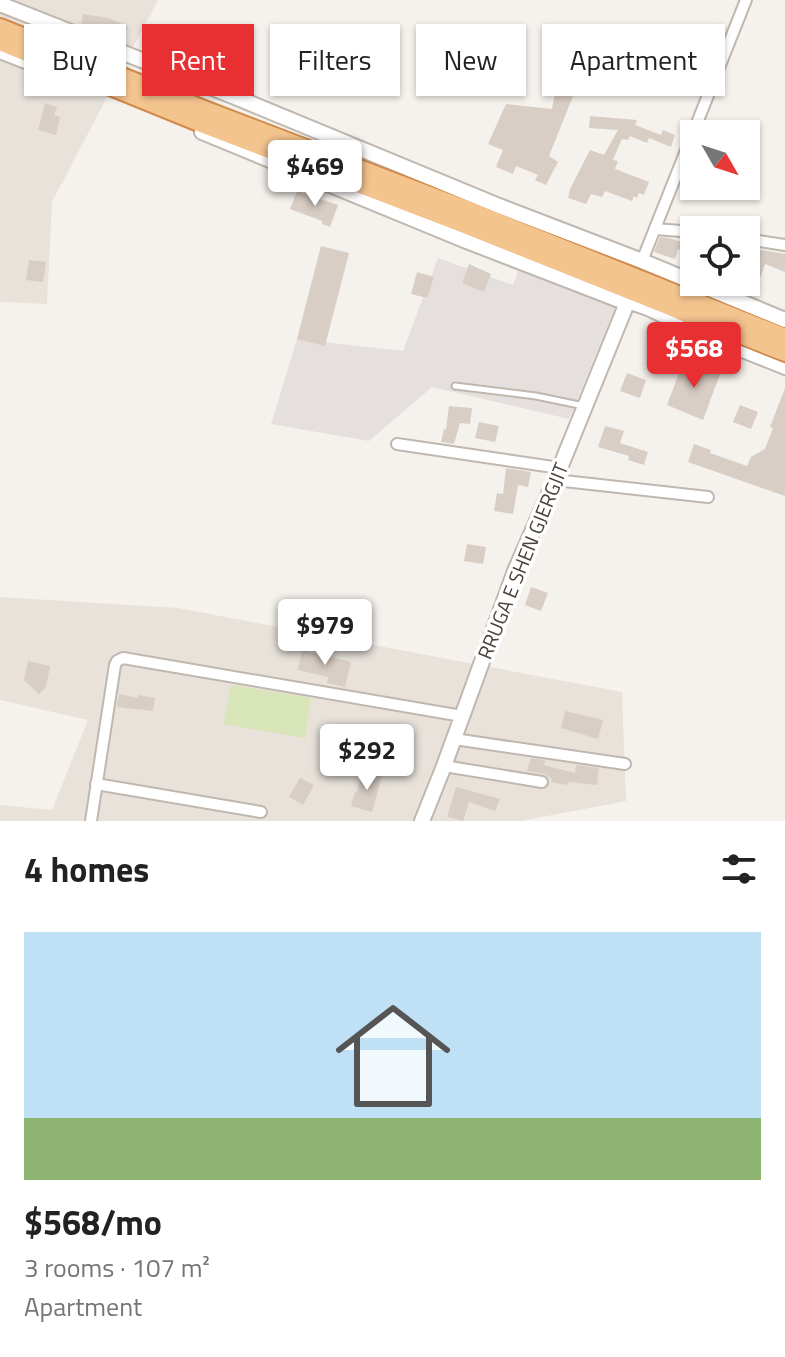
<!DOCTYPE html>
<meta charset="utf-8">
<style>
:root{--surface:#fff;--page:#f2f2f2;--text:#222;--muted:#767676;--accent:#e83032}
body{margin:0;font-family:"Titillium Web",sans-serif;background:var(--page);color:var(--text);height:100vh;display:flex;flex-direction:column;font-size:30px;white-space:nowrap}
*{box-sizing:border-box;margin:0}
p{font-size:26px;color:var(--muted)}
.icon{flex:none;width:44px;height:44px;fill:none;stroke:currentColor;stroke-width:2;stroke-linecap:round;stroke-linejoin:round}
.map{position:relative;height:821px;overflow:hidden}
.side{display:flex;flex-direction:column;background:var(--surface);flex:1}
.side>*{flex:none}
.top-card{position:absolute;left:24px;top:24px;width:738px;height:72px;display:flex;gap:16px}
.needle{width:52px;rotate:129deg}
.fabs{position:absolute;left:680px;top:120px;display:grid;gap:16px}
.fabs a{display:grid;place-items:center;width:80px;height:80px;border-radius:0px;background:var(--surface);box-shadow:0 2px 6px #0004;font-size:40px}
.price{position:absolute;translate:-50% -68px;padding:0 18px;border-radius:8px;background:#fff;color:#222;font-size:26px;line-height:52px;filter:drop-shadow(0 2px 4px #0008)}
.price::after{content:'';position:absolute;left:50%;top:48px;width:24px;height:18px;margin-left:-12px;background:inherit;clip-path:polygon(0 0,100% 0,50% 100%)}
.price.on{background:var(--accent);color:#fff}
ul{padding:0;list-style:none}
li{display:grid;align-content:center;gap:16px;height:424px;padding:0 24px}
li span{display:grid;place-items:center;height:248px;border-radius:0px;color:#555}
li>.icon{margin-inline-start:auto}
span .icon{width:144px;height:144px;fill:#fffc;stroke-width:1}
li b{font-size:34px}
h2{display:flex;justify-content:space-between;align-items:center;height:96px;padding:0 24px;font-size:34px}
.chip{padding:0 28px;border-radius:0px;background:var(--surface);box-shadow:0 2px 6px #0004;font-size:28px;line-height:72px}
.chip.on{background:var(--accent);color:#fff}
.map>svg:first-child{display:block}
.residential{fill:#e8e2db}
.industrial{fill:#e5e0dd}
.green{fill:#d8e5b9}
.building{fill:#d9cec5}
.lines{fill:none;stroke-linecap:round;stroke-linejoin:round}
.service-casing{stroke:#c0b7af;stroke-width:9}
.minor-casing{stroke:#c0b7af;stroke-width:14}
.tertiary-casing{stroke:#c0b7af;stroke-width:18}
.trunk-casing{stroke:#d18a4a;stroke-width:22}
.service{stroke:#fff;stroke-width:5}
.minor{stroke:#fff;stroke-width:10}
.tertiary{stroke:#fff;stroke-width:14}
.trunk{stroke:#f4c48f;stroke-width:18}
.labels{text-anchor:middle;stroke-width:7;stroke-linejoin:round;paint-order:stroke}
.street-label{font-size:20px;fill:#49413a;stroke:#fff}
</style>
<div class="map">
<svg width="785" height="821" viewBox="0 0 785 821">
<rect width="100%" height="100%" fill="#f5f1ec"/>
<!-- residential -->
<g class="residential">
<path d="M0,0h158l-106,202 -5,102 -47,-2z"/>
<path d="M0,597l178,11 444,84 4,109 -105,20h-521v-16l52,5 36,-90 -88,-20z"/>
</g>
<!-- industrial -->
<path class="industrial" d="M438,258l75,27 8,-22 97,38 -49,118 -137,-32 -63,54 -98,-17 26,-85 106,12z"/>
<!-- green -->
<path class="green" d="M231,685l80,13 -6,40 -82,-14z"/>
<!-- building -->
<g class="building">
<path d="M83,14l25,4 20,8 -6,15 -41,-16z"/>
<path d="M560,66l21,10 -32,80 9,6 -12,23 -11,-5 3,-5 -22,-9 -3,8 -17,-7 7,-17 -15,-6 18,-40 46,5z"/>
<path d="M45,103l12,4 -3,8 6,2 -4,18 -18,-5z"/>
<path d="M590,116l47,4 -2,5 26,10 2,-5 12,5 -4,12 -22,-9 -2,5 -17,-7 -2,4 -6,-1 -9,21 5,1 -3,8 34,13 -5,13 -5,-2 -2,5 -3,-2 -2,5 -27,-10 -3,6 -11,-3 -5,10 -18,-6 2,-9 20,-39 14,5 14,-25 -29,-2z"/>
<path d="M297,191l41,14 -8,22 -8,-3v-3l-32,-12z"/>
<path d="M660,237l9,1 16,5 2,-4 7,1v15l-16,-6 -3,10 -21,-7z"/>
<path d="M321,246l28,7 -24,93 -28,-7z"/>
<path d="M750,248l35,6v18l-20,-8 -11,32 -25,-10 1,-4h16v-32l4,1z"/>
<path d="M29,260l17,2 -3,20 -17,-2z"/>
<path d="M469,264l22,10 -7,18 -22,-9z"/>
<path d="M417,272l17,5 -7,21 -16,-4z"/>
<path d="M684,360l36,14 -17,46 -36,-15z"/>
<path d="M627,373l19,7 -6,18 -20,-7z"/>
<path d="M785,388v108l-97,-34 6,-18 17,6 -1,3 37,13 4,-9 14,-8 8,-21 -3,-1z"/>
<path d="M740,405l18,7 -7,17 -18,-7z"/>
<path d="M449,406l23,2 -2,16 -10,-1 -6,21 -13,-2 3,-13 2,1z"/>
<path d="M479,422l20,4 -4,16 -20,-4z"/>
<path d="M605,426l19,5 -4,12 28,9 -4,13 -16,-5 1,-4 -31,-9z"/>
<path d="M506,468l25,4 -3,15 -10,-2 -5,29 -19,-3 3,-18 6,1z"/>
<path d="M467,544l19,3 -3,17 -19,-3z"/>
<path d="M531,587l17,6 -7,18 -16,-6z"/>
<path d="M302,650l49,12 -6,25 -18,-4 1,-6 -30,-7z"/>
<path d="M28,661l22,5 -4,21 -7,7 -15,-14z"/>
<path d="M119,694l19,4v-3l17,3 -2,13 -36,-4z"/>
<path d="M565,711l38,9 -5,19 -37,-11z"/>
<path d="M531,758l14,2 -1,5 31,8 1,-8 23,3 -2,17 -29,-3 -1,3 -16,-3 1,-3 -8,-5 -17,-3z"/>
<path d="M362,772l20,4 -10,36 -21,-6 4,-14h2z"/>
<path d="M300,778l14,7 -11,20 -14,-8z"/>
<path d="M456,787l44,12 -5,12 -26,-9 -6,19 -16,-4z"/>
</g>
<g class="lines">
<defs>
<path id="service" d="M455,386l81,10 48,10"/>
<g id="minor">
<path d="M655,229l39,3"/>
<path d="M746,239l39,6"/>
<path d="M642,261l104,-261"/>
<path d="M627,303l18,6 65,30 75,30"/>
<path d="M397,444l163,24"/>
<path d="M555,480l153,17"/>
<path d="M454,739l171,25"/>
<path d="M444,766l98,16"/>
<path d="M96,784l165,28"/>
<path d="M91,821l24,-156 2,-4 6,-3 339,58"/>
</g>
<g id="tertiary">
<path d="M0,4l235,93 264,109 143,55 143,59"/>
<path d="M0,51l49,19"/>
<path d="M202,132l262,108 163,63 -72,177 -40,91 -71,195 -22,55"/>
</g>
<g id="trunk">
<path d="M0,28l209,84 257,98 319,128"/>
<path d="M0,41l204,83 256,98 325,130"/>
</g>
</defs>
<!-- service casing -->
<use href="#service" class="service-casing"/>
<!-- minor casing -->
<use href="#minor" class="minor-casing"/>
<!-- tertiary casing -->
<use href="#tertiary" class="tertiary-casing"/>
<!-- trunk casing -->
<use href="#trunk" class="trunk-casing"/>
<!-- service -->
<use href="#service" class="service"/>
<!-- minor -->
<use href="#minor" class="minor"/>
<!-- tertiary -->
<use href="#tertiary" class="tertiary"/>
<!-- trunk -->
<use href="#trunk" class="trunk"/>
</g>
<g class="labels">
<!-- street labels -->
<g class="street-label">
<text transform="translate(523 561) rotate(-68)" y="7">RRUGA E SHEN GJERGJIT</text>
</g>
</g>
</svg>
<div class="fabs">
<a><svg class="needle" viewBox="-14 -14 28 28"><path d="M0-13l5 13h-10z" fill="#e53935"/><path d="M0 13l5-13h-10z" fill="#767676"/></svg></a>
<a><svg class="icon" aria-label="locate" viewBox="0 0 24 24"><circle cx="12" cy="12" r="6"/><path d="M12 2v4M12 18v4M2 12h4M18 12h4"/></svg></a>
</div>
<b class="price" style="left:315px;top:208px">$469</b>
<b class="price on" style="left:694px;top:390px">$568</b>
<b class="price" style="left:325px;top:667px">$979</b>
<b class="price" style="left:367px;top:792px">$292</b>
<div class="top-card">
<a class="chip">Buy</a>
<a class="chip on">Rent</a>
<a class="chip">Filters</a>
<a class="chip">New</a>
<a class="chip">Apartment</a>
</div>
</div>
<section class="side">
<h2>4 homes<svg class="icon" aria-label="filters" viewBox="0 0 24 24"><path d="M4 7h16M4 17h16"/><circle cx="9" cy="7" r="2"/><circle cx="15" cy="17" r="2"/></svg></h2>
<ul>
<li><span style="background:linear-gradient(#bfe0f5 75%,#8fb573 0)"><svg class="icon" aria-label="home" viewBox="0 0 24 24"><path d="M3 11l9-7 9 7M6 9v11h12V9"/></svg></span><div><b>$568/mo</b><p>3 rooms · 107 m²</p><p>Apartment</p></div></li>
</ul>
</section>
